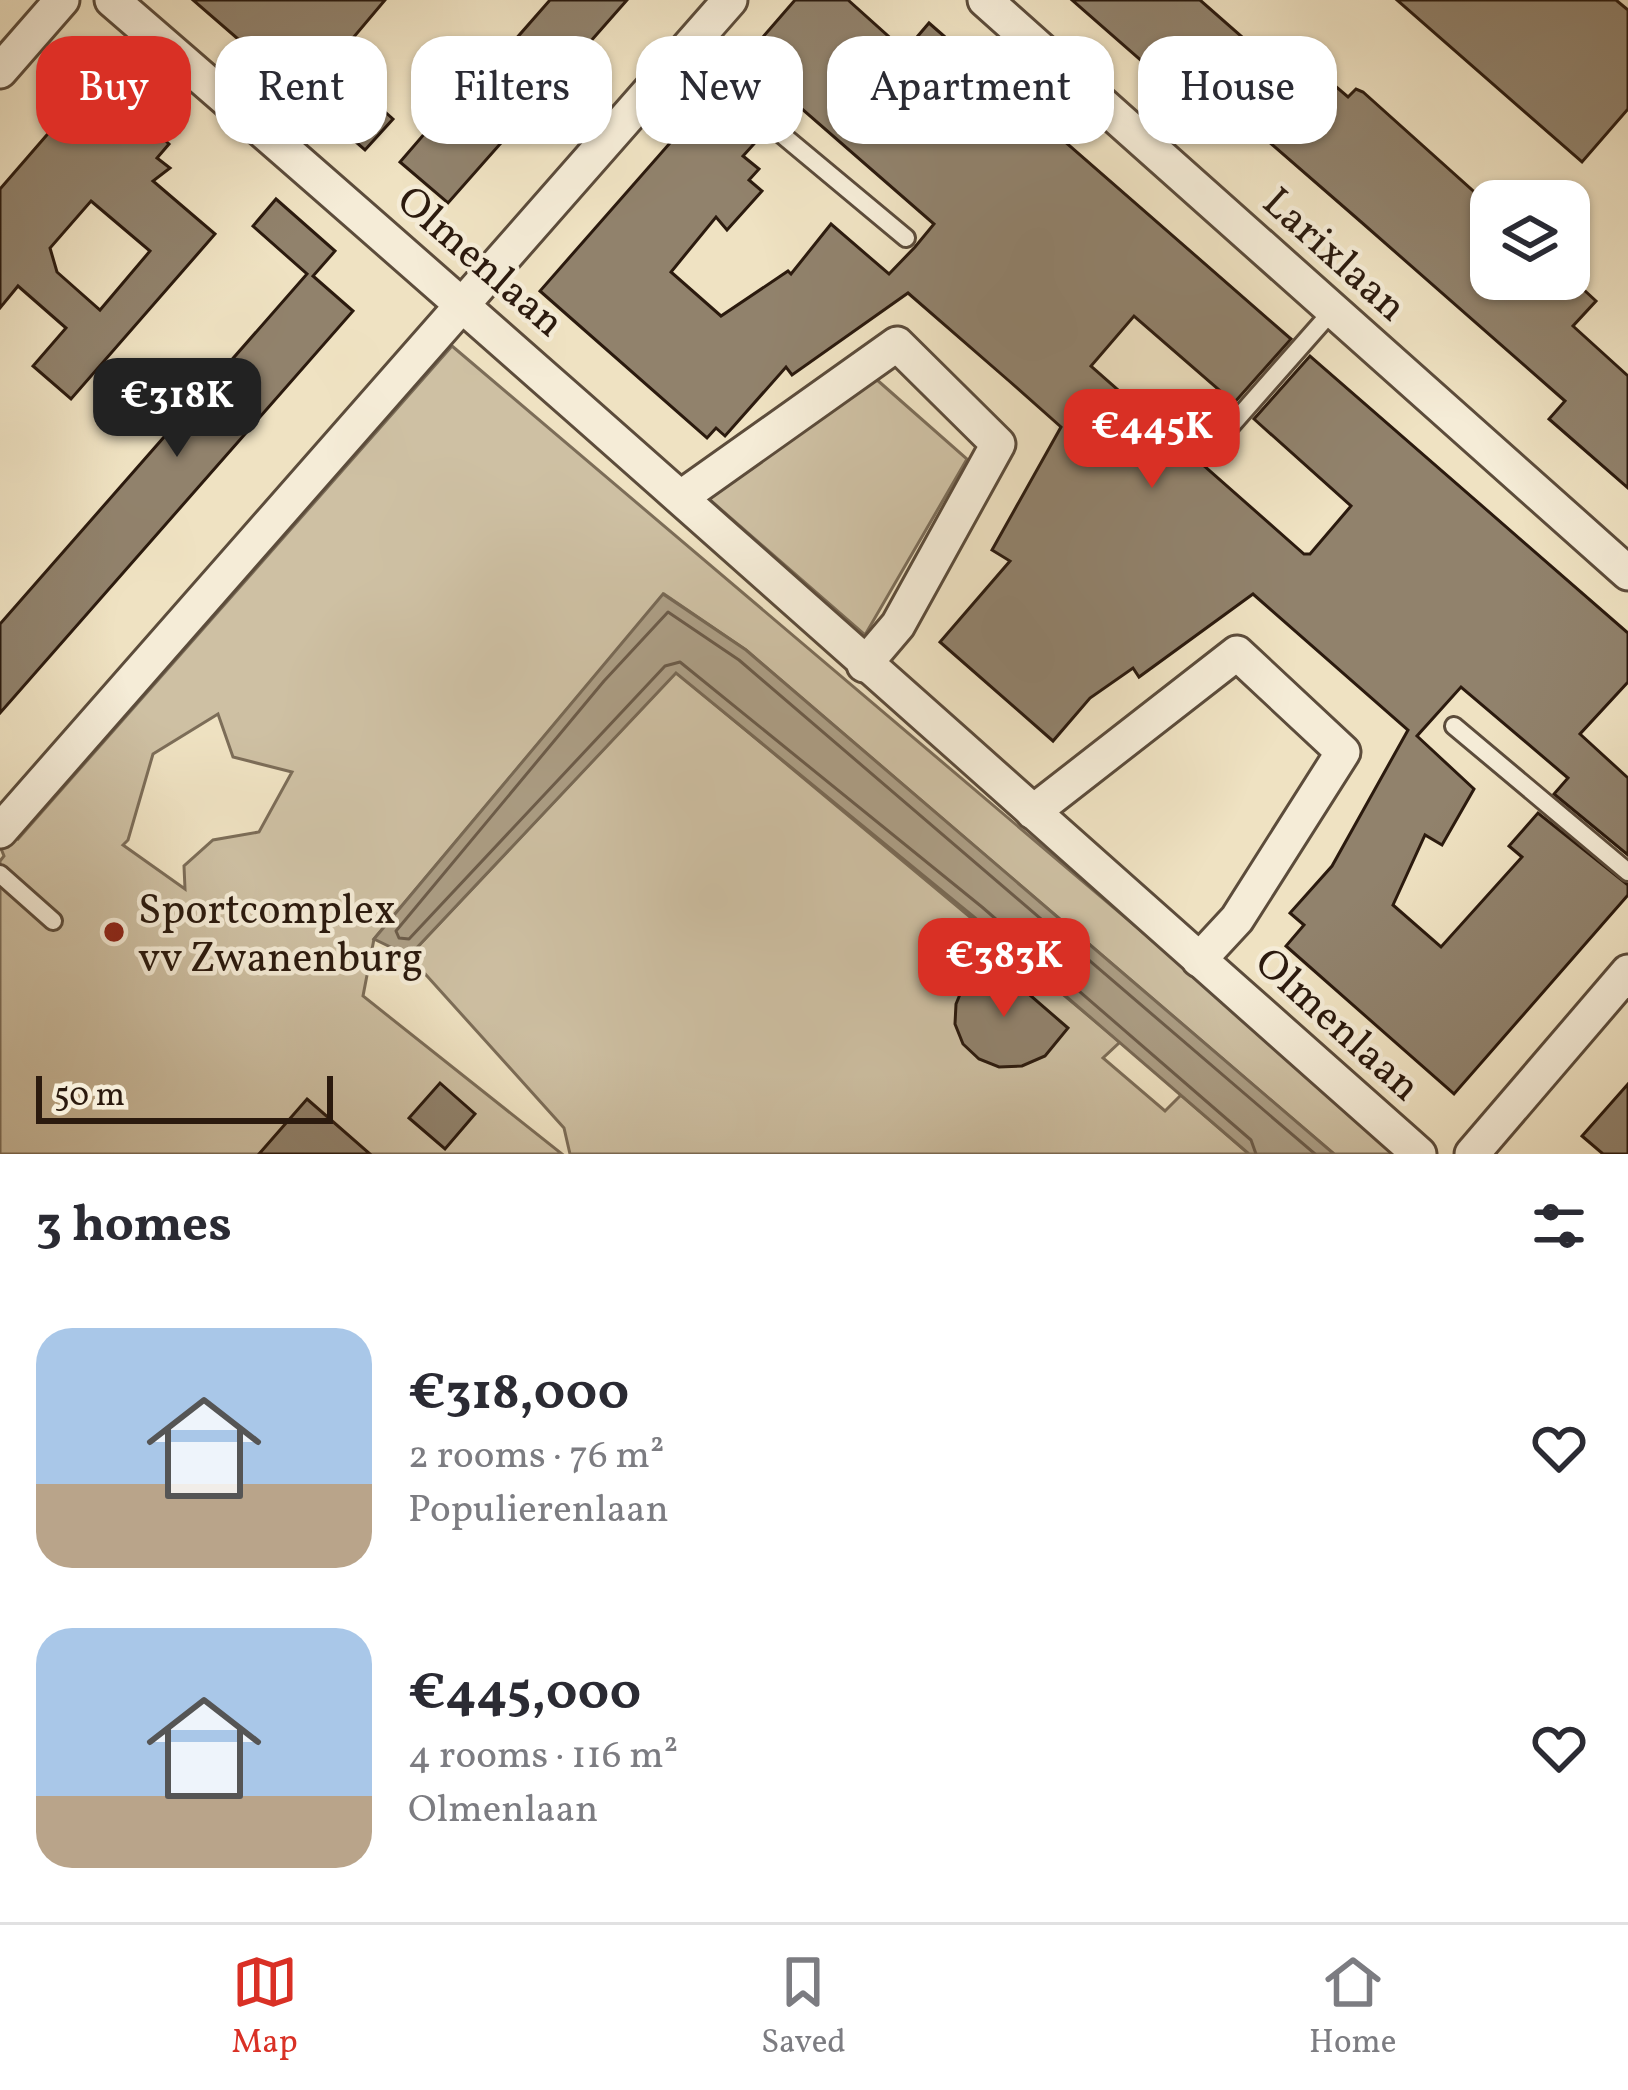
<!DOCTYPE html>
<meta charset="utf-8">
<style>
:root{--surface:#fff;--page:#f2f2f3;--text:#2b2b33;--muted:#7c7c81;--line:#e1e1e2;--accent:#d93025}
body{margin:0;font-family:Vollkorn,serif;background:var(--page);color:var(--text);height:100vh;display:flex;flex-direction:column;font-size:45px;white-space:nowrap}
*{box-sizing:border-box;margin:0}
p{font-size:39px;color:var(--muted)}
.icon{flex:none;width:66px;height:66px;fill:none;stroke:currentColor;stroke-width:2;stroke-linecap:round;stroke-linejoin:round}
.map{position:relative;height:1154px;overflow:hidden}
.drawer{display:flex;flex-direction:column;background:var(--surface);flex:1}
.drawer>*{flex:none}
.top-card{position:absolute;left:36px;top:36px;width:1557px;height:108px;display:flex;gap:24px}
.buttons{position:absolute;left:1470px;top:180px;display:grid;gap:24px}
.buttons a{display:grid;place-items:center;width:120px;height:120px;border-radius:24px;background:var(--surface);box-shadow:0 3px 9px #0004;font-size:60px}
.scale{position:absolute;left:36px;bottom:30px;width:297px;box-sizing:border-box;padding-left:12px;border:6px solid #2b1a0e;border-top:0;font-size:33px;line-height:42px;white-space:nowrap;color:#2b1a0e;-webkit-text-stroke:9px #f5ecd7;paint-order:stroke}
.price{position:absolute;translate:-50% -102px;padding:0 27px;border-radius:24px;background:var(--accent);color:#fff;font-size:39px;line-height:78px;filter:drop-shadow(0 3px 6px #0008)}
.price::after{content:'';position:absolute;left:50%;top:72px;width:36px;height:27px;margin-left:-18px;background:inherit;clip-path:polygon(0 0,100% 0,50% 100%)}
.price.current{background:#222;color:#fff}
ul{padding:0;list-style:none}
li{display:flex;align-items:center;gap:36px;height:300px;padding:0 36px}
li span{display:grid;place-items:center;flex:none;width:336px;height:240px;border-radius:36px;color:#555}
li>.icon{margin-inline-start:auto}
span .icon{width:144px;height:144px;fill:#fffc;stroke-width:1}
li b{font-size:51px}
h2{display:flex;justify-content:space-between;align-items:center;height:144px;padding:0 36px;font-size:51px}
.pill{padding:0 42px;border-radius:36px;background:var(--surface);box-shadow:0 3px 9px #0004;font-size:42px;line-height:108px}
.pill.current{background:var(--accent);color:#fff}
.tab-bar{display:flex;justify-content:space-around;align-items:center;height:168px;border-top:3px solid var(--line);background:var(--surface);font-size:33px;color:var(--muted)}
.tab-bar a{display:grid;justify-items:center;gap:6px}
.tab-bar .current{color:var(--accent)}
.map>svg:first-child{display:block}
.green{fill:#cec0a3;stroke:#7c6d58;stroke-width:3;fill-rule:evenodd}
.water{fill:#ac9e85;stroke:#786955;stroke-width:3}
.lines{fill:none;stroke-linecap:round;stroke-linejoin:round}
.shore{stroke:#6c5c4a;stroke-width:3}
.building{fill:#91826c;stroke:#2b1a0e;stroke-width:3;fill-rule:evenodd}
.lane-casing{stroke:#5c4c3b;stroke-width:22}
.street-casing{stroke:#5c4c3b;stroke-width:39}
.lane{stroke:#f5ecd7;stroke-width:16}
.street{stroke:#f5ecd7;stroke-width:33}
.poi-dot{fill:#8f2418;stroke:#f5ecd7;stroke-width:4.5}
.labels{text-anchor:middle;stroke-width:9;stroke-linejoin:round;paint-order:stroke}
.street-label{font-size:42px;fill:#2b1a0e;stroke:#f5ecd7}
.poi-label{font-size:42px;fill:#2b1a0e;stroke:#f5ecd7;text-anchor:start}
</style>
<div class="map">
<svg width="1628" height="1154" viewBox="0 0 1628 1154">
<rect width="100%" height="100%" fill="#efe2c2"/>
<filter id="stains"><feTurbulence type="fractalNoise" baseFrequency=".00167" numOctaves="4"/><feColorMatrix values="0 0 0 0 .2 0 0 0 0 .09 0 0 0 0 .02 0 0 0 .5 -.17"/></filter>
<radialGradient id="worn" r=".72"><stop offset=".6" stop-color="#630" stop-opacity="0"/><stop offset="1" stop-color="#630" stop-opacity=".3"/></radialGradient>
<!-- green -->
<g class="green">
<path d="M452,346l952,808h-70l-588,-504 -82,-56 -290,345 -11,57 199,158h-562v-293l4,-5 -4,-10 12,-11 6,4zM218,714l15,43 59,15 -33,60 -46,8 -29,26 1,23 -62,-44 5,-5 25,-86z"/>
<path d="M876,379l91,80 -102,176 -156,-136z"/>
<path d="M676,672l444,370 -17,16 62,53 16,-16 68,59h-679l-6,-26 -155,-172z"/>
</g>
<!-- water -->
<path class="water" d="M663,594l83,56 588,504h-85l-275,-237 -298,-244 -267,283 -35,-17z"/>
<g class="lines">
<!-- shore -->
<path class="shore" d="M1256,1154l-5,-14 -269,-233 -302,-245 -15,4 -256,273 -10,-1 -3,-7 208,-250 64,-69 71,48 576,494"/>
</g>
<!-- building -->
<g class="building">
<path d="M193,0h192l-38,45 18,16 -26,31 -46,-41 -22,25 -30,-26 4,-5z"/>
<path d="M550,0h77l-179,203 -48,-41 38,-44 5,4z"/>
<path d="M795,0h53l57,51 24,-28 362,316 -57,64 -100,-87 -43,50 213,188h6l41,-48 -97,-87 56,-63 318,277v49l-48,52 48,44v77l-74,-61 14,-16 -107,-91 -44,49 57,53 -32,56 -17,-10 -32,70 48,42 81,-90 -13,-11 29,-33 90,72v10l-174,199 -168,-148 18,-21 -14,-12 42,-47 76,-136 -155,-136 -114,83 -6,-9 -43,30 -37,43 -113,-99 70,-81 -18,-11 69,-123 -53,-47 -100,-87 -116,82 -6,-8 -61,69 -9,-8 -9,10 -167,-147 173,-197 49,41 -19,21 16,13 -10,11 13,11 -35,39 -11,-13 -45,55 50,44 67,-45 3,3 40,-50 58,50 26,-27 19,-23 -141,-123 -14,15 -49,-41z"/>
<path d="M1072,0h128l83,73 16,-18 49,42 8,-8 7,3 128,115v72h81l24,22 -23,25 55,50v112l-79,-69 16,-18 -205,-180 -152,-132 -15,17z"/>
<path d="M1397,0h219l12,10v99l-46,53z"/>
<path d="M98,76l71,68 -12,14 13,10 -17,13 62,53 -144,165 -38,-33 33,-38 -48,-42 -18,22v-119zM91,201l59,50 -50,59 -43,-38 -7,-24z"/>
<path d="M356,86l37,33 -28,31 -38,-33z"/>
<path d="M276,199l59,52 -22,25 40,35 -353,402v-89l307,-350 -54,-48z"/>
<path d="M986,957l82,71 -23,28 -23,10 -23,1 -20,-8 -16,-15 -8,-20 1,-20 10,-24z"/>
<path d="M440,1083l35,31 -30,35 -36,-31z"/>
<path d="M1628,1084v70h-25l-21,-18z"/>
<path d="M307,1099l63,55h-111z"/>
</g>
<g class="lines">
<defs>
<g id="lane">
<path d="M684,53l222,185"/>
<path d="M1214,445l119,-135"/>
<path d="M1454,726l174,146"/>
<path d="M0,874l53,47"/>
</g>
<g id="street">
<path d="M112,0c440,380 872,769 1307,1154"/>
<path d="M985,0l643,573"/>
<path d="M0,71l62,-71"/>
<path d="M683,496l214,-152 101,100 -100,181 -34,40"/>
<path d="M1033,812l204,-159 106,99 -106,167 -38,41"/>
<path d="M0,831l730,-831"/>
<path d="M1472,1154l156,-182"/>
</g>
</defs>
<!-- lane casing -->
<use href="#lane" class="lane-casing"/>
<!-- street casing -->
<use href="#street" class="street-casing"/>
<!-- lane -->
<use href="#lane" class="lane"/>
<!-- street -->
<use href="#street" class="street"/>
</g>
<!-- markers -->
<circle class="poi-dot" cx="114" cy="932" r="12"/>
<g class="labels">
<!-- street labels -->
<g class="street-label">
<text transform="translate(1336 253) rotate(42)" y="15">Larixlaan</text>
<text transform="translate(482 260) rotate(41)" y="15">Olmenlaan</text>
<text transform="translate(1339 1023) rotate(42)" y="15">Olmenlaan</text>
</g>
<!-- poi labels -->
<g class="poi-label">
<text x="138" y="923">Sportcomplex<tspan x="138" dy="48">vv Zwanenburg</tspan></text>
</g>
</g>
<rect width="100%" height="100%" filter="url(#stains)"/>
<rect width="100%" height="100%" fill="url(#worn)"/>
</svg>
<div class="buttons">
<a><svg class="icon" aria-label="layers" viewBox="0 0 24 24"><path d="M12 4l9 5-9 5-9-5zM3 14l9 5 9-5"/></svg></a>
</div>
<div class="scale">50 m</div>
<b class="price current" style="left:177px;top:460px">€318K</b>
<b class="price" style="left:1152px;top:491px">€445K</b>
<b class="price" style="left:1004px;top:1020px">€383K</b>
<div class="top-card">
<a class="pill current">Buy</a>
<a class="pill">Rent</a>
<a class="pill">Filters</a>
<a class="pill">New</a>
<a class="pill">Apartment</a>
<a class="pill">House</a>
</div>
</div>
<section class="drawer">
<h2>3 homes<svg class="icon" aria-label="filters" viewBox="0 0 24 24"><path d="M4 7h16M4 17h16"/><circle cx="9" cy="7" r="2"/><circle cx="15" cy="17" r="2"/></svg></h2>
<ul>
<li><span style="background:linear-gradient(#a9c7e8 65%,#b9a48a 0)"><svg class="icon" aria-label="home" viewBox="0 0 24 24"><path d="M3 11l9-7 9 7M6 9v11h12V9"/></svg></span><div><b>€318,000</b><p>2 rooms · 76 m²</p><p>Populierenlaan</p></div><svg class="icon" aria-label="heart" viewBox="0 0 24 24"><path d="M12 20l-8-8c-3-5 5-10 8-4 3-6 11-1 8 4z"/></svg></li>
<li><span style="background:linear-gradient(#a9c7e8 70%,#b9a48a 0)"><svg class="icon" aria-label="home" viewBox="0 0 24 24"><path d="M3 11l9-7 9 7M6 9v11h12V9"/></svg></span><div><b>€445,000</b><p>4 rooms · 116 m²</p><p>Olmenlaan</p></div><svg class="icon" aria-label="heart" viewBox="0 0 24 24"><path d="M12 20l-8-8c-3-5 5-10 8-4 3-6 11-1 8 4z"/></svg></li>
</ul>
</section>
<nav class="tab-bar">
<a class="current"><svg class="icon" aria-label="map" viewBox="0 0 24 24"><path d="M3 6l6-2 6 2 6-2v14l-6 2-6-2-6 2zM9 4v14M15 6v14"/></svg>Map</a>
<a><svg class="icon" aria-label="saved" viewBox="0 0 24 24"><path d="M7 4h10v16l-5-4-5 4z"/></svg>Saved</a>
<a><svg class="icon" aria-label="home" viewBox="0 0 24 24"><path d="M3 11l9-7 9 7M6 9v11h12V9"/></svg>Home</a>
</nav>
